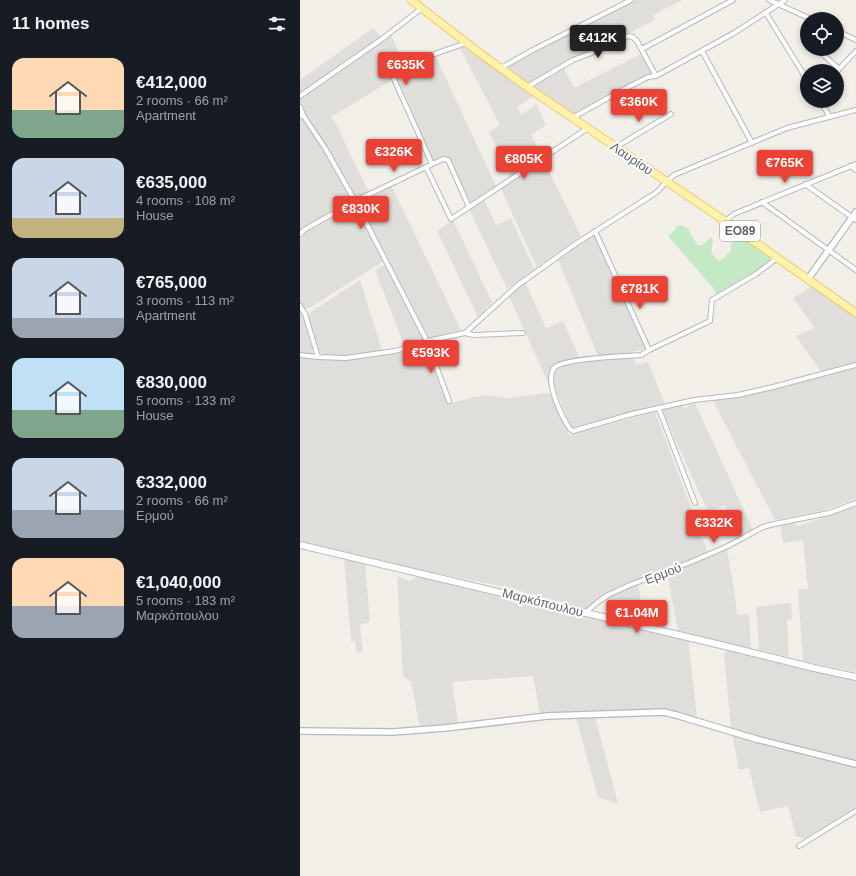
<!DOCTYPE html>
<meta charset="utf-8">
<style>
:root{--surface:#171b24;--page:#20242c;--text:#f1f3f6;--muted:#9ea1a6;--accent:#ea4335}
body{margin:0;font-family:Helvetica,sans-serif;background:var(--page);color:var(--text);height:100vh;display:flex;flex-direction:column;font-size:15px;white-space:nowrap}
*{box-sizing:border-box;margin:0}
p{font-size:13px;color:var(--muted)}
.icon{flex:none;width:22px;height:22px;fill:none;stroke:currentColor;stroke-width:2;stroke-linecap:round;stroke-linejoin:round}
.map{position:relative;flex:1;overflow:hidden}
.sheet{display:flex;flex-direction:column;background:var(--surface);width:300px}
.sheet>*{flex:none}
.controls{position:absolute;left:500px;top:12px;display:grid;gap:8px}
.controls a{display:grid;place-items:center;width:44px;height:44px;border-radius:50%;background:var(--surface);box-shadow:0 2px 6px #0003;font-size:20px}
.price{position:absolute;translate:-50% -34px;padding:0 9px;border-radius:4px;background:var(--accent);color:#fff;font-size:13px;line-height:26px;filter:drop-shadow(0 1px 2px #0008)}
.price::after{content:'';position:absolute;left:50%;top:24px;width:12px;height:9px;margin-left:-6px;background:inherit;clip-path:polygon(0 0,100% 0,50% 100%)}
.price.selected{background:#222;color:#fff}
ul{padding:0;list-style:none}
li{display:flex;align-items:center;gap:12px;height:100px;padding:0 12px}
li span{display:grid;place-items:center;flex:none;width:112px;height:80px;border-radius:12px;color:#555}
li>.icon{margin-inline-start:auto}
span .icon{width:48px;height:48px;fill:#fffc;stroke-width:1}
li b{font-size:17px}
h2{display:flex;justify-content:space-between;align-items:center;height:48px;padding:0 12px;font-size:17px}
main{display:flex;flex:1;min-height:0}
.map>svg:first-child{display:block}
.industrial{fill:#e0deda}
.green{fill:#c5e8c5}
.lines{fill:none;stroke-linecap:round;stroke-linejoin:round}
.minor-casing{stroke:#b5b8bc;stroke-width:6}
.tertiary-casing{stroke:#b5b8bc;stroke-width:8}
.secondary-casing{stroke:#b6babf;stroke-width:8}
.primary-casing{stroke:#f2c960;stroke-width:9}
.minor{stroke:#fff;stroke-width:4}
.tertiary{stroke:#fff;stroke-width:5.5}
.secondary{stroke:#fff;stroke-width:6}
.primary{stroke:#fff2af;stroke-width:7}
.labels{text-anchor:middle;stroke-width:4;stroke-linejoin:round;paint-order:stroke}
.shield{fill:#fff;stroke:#8f9295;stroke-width:1}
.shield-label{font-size:12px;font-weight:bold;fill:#5f6368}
.street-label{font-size:13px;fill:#5f6368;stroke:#fff}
</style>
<main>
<section class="sheet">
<h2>11 homes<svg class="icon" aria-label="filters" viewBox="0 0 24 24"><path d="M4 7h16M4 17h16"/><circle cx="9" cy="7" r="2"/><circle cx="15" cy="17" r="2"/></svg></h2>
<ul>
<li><span style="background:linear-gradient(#ffd9b3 65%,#7fa58c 0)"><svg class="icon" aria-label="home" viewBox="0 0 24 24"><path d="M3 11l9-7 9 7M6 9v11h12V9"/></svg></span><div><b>€412,000</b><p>2 rooms · 66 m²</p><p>Apartment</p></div></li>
<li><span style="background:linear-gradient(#c9d6e8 75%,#c2b280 0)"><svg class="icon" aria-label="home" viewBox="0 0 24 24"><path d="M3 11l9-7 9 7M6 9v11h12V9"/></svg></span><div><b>€635,000</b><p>4 rooms · 108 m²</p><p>House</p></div></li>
<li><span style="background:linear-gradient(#c9d6e8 75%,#9aa5b1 0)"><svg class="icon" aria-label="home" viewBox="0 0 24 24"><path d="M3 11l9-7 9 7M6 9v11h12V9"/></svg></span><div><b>€765,000</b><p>3 rooms · 113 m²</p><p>Apartment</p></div></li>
<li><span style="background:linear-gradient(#bfe0f5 65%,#7fa58c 0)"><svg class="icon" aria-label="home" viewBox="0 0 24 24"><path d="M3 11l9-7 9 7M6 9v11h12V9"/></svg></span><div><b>€830,000</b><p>5 rooms · 133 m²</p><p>House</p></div></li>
<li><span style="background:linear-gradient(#c9d6e8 65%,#9aa5b1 0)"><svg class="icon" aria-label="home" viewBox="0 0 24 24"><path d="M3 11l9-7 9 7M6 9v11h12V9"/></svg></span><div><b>€332,000</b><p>2 rooms · 66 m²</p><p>Ερμού</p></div></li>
<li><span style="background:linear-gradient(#ffd9b3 60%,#9aa5b1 0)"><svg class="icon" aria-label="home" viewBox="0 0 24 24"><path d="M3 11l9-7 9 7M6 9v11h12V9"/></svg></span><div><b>€1,040,000</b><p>5 rooms · 183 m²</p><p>Μαρκόπουλου</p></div></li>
</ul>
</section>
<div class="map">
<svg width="556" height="876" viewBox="0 0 556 876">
<rect width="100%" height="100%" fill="#f1efe8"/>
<!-- industrial -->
<g class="industrial">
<path d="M335,0h47l-29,15 2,5 -66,33 -27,12 12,23 69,-35 10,20 -80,43 -66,-49 75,-40 1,2z"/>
<path d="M73,28l11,12 7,-5 14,32 -7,4 -9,11 -58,35 4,5 34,71 -69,39v-114l4,-3 -4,-12v-23z"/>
<path d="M164,44l71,51 -18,12 5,8 14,-11 10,21 -15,10 11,21 -32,21 -21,-45 11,-7 -41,-79z"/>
<path d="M135,55l61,131 -28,18 -24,-49 -11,5 -36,-82 8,-9z"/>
<path d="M243,159l38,77 -44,31 -36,-78 1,-3z"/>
<path d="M91,185l70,145 -57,15 -29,-75 13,-7 -31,-60z"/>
<path d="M184,199l12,26 15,-6 23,50 -27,20 -38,-80z"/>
<path d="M55,205l29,56 -75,47 -6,1 -3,-5v-63l1,-7z"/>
<path d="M153,220l38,80 1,4 -5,3 -8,12 -42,-88z"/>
<path d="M296,233l50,116 -15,3 5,13 12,-3 17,42 -94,24 -16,-40 -4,1 -43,-95 17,-12 21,46 17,-7 16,36 19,-1 -40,-96z"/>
<path d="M60,280l23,74 16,-2 28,-7 21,59 26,-7 13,-2 20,3 42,-5 3,3 17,39 86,-23 53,141 -80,31 -31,16 -10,9 -82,-22 -74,-15 -131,-31v-233l4,7 9,32 -1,7 -8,-1 1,4 21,-2 -4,-1 -4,-4 -11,-34 1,-2z"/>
<path d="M513,286l43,32v46l-34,9 -26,-37 19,-8 -22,-30z"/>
<path d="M556,368v131l-31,11 -50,10 -63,-121 39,-4z"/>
<path d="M395,403l58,127 -13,7 -15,-32 -17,7 -46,-102 18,-6 6,5 3,-4z"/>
<path d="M556,506v166l-53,-11 -5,-72h10l-5,-49 -20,3 -3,-18 12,-2 7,3z"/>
<path d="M427,549l7,40 3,26 12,-1 2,35 -73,-18 -11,-57z"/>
<path d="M44,558l21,5 5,59 -10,3 3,27 -6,1 -2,-12h-4z"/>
<path d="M97,576l12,5 8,-4h11l260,61 9,80 -26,-8 -14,-1 -37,3 -80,2 -7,-38 -81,6 6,41 -38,4 -9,-45 -8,-6z"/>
<path d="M338,585l7,37 -37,-7 -3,-16z"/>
<path d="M491,603l1,16 -5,1 2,37 -30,-7 -3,-43z"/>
<path d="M427,650l129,30v81l-100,-25 -25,-8 -7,-73z"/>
<path d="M276,717h19l23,87 -20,-7z"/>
<path d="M432,734l43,14 7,1v-2l74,19v44l-49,30 -11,-4 -8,-30 -28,6 -11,-44 -10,2z"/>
</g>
<!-- green -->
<path class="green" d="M377,225l7,1 5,3 2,6 7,11 4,-1 8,-7h2l1,3 -2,12 8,8 5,-3 7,-8v-7l12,-6 28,17c-1,8 -4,10 -10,15l-44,27 -3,-7 -46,-53 7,-6z"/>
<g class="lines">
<defs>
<g id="minor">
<path d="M469,0l42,19"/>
<path d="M466,13l41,67"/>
<path d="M537,31l19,9"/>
<path d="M342,49l91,-49"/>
<path d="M517,49l22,20 -2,3"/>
<path d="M402,51l50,92"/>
<path d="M201,68l30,-17 100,-51"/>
<path d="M539,69l17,-18"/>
<path d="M227,87l46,-27 16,-6 39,-18 5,1 4,4 19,35"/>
<path d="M0,96l82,-57 40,-31"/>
<path d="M520,101l10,16"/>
<path d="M0,107l3,8 -3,1"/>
<path d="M3,115l22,33 30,53 72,140 22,60"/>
<path d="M272,118l45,-25 31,-16 8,-1 78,-43 51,-33"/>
<path d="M316,147l55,-33"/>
<path d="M132,164l-38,-85c7,-16 56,-30 72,-36"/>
<path d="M551,166l5,4"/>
<path d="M126,167l25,52 137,-91"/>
<path d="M505,184l51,36"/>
<path d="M462,202l94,68"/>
<path d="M425,221l9,-7 122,-50"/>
<path d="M295,231l54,119 61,-29 2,-21 44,-26 21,-16"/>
<path d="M0,234l4,-4 51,-29 88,-42 5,1 21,47"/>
<path d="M0,306l5,8 13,43 28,1 49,-7 32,-10 38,-8 53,-48 59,-42 80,-51 10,-11 7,-6 113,-47 69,-18"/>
<path d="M165,333l8,2 50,-2"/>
<path d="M349,350l-8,5c-16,1 -76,3 -86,12 -12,12 7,50 15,62l3,2 59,-17 62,-14 44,-5 35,-8 83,-22"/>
<path d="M0,355l18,2"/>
<path d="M359,409l36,94"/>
<path d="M286,612l12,-10 10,-7 22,-10 61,-23 37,-16 35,-19 11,-3 55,-11 27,-10"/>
<path d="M499,846l57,-35"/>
</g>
<g id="tertiary">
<path d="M508,279l48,-67"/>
<path d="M0,731l93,1 52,-4 102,-12 117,-4 12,3 80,24 100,25"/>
</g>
<path id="secondary" d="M0,545l425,101 89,22 42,9"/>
<path id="primary" d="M111,0l70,54 46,33 198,134 131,92"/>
</defs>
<!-- minor casing -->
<use href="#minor" class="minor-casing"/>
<!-- tertiary casing -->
<use href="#tertiary" class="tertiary-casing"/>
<!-- secondary casing -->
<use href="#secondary" class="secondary-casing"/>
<!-- primary casing -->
<use href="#primary" class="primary-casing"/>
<!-- minor -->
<use href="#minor" class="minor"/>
<!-- tertiary -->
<use href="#tertiary" class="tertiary"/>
<!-- secondary -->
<use href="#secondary" class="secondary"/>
<!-- primary -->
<use href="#primary" class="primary"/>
</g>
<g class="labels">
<!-- shield labels -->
<rect class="shield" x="420" y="221" width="40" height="20" rx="3"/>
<g class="shield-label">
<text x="440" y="235">ΕΟ89</text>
</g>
<!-- street labels -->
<g class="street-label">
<text transform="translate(332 158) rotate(34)" y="5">Λαυρίου</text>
<text transform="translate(363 573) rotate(-21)" y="5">Ερμού</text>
<text transform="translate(243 602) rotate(14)" y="5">Μαρκόπουλου</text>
</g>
</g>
</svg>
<div class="controls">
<a><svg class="icon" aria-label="locate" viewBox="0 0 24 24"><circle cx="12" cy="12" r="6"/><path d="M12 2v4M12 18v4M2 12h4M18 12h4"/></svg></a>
<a><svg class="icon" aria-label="layers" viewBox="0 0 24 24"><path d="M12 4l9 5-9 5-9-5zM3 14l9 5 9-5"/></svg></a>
</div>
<b class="price selected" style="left:298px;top:59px">€412K</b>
<b class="price" style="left:106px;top:86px">€635K</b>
<b class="price" style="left:339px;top:123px">€360K</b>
<b class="price" style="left:94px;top:173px">€326K</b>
<b class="price" style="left:224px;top:180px">€805K</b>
<b class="price" style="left:485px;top:184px">€765K</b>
<b class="price" style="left:61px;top:230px">€830K</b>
<b class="price" style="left:340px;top:310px">€781K</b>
<b class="price" style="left:131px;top:374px">€593K</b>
<b class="price" style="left:414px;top:544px">€332K</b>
<b class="price" style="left:337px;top:634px">€1.04M</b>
</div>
</main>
